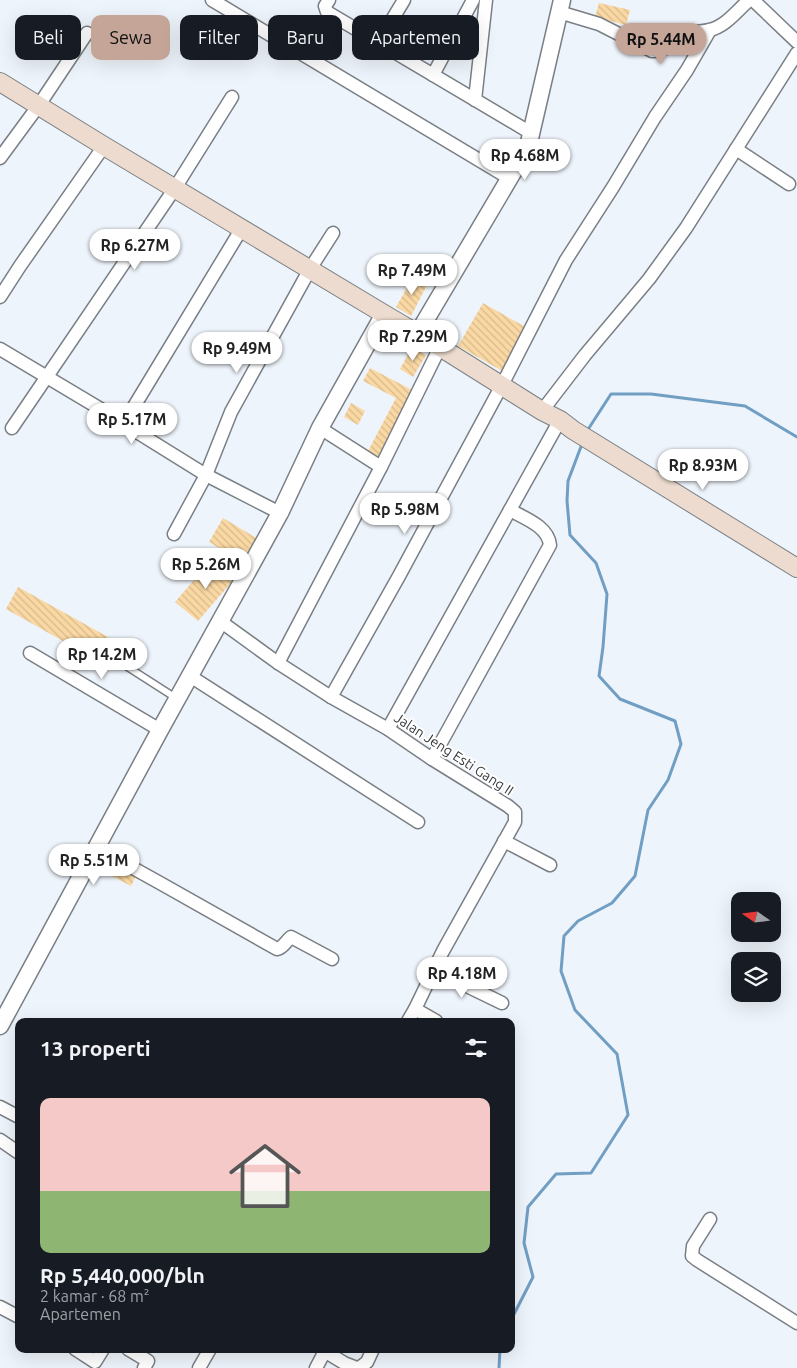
<!DOCTYPE html>
<html lang="id">
<meta charset="utf-8">
<style>
:root{--surface:#171b24;--page:#20242c;--text:#f1f3f6;--muted:#9ea1a6;--line:#363941;--accent:#c4a598}
body{margin:0;font-family:Ubuntu,sans-serif;background:var(--page);color:var(--text);height:100vh;display:flex;flex-direction:column;font-size:19px;white-space:nowrap}
*{box-sizing:border-box;margin:0}
p{font-size:16px;color:var(--muted)}
.icon{flex:none;width:28px;height:28px;fill:none;stroke:currentColor;stroke-width:2;stroke-linecap:round;stroke-linejoin:round}
.map{position:relative;flex:1;overflow:hidden}
.side{position:absolute;left:15px;top:1018px;width:500px;height:335px;display:flex;flex-direction:column;background:var(--surface);border-radius:10px;box-shadow:0 5px 20px #0002}
.side>*{flex:none}
.top-card{position:absolute;left:15px;top:15px;width:500px;height:45px;display:flex;gap:10px}
.needle{width:32px;rotate:284deg}
.tools{position:absolute;left:731px;top:892px;display:grid;gap:10px}
.tools a{display:grid;place-items:center;width:50px;height:50px;border-radius:10px;background:var(--surface);box-shadow:0 5px 20px #0002;font-size:25px}
.price{position:absolute;translate:-50% -42px;padding:0 11px;border-radius:18px;background:#fff;color:#222;font-size:16px;line-height:32px;filter:drop-shadow(0 1px 2px #0008)}
.price::after{content:'';position:absolute;left:50%;top:30px;width:15px;height:11px;margin-left:-8px;background:inherit;clip-path:polygon(0 0,100% 0,50% 100%)}
.price.selected{background:var(--accent);color:#111}
ul{padding:0;list-style:none}
li{display:grid;align-content:center;gap:10px;height:265px;padding:0 25px}
li+li{border-top:1px solid var(--line)}
li span{display:grid;place-items:center;height:155px;border-radius:10px;color:#555}
li>.icon{margin-inline-start:auto}
span .icon{width:90px;height:90px;fill:#fffc;stroke-width:1}
li b{font-size:21px}
h2{display:flex;justify-content:space-between;align-items:center;height:60px;padding:0 25px;font-size:21px}
.tag{padding:0 18px;border-radius:10px;background:var(--surface);box-shadow:0 5px 20px #0002;font-size:18px;line-height:45px}
.tag.selected{background:var(--accent);color:#111}
.map>svg:first-child{display:block}
.lines{fill:none;stroke-linecap:round;stroke-linejoin:round}
.stream{stroke:#719ec3;stroke-width:3}
.building{fill:url(#building-back-hatch)}
.service-casing{stroke:#797f84;stroke-width:9}
.minor-casing{stroke:#797f84;stroke-width:15}
.tertiary-casing{stroke:#797f84;stroke-width:19}
.secondary-casing{stroke:#797f84;stroke-width:20}
.service{stroke:#fff;stroke-width:6}
.minor{stroke:#fff;stroke-width:12}
.tertiary{stroke:#fff;stroke-width:16}
.secondary{stroke:#ecdbce;stroke-width:18}
.labels{text-anchor:middle;stroke-width:4;stroke-linejoin:round;paint-order:stroke}
.street-label{font-size:14px;fill:#383b3d;stroke:#fff}
</style>
<div class="map">
<svg width="797" height="1368" viewBox="0 0 797 1368">
<defs>
<pattern id="building-back-hatch" width="6" height="6" patternUnits="userSpaceOnUse" patternTransform="scale(1.25)"><rect width="6" height="6" fill="#fad8a3"/><path d="M-1 5l2 2M0 0l6 6M5-1l2 2" fill="none" stroke="#d7ba8d"/></pattern>
</defs>
<rect width="100%" height="100%" fill="#eef4fb"/>
<g class="lines">
<!-- stream -->
<g class="stream">
<path d="M587,431l24,-37h40l94,12 52,31"/>
<path d="M511,1320l22,-43 -9,-34 4,-36 28,-33 35,-1 37,-58 -11,-61 -42,-44 -14,-39 3,-35 14,-15 34,-18 23,-27 13,-66 20,-30 13,-36 -6,-23 -55,-22 -21,-23 4,-29 4,-53 -11,-31 -26,-28 -3,-34 1,-20 14,-37"/>
<path d="M499,1368l1,-19"/>
</g>
</g>
<!-- building -->
<g class="building">
<path d="M599,3l31,7 -4,15 -31,-8z"/>
<path d="M413,277l14,8 -16,31 -15,-9z"/>
<path d="M483,303l46,26 -25,43 -46,-26z"/>
<path d="M412,347l14,8 -13,22 -13,-8z"/>
<path d="M370,368l44,23 -34,66 -12,-6 28,-53 -33,-17z"/>
<path d="M351,403l14,8 -7,14 -14,-8z"/>
<path d="M223,518l35,21 -14,24 -35,-21z"/>
<path d="M213,558l23,19 -38,44 -23,-19z"/>
<path d="M18,587l90,50 -13,22 -89,-50z"/>
<path d="M110,860l27,14 -6,12 -27,-14z"/>
</g>
<g class="lines">
<defs>
<path id="service" d="M112,657l64,41"/>
<g id="minor">
<path d="M212,0l297,178"/>
<path d="M329,0l-4,6 2,6 204,121"/>
<path d="M753,0l44,42"/>
<path d="M559,12l40,12 53,27c14,1 22,-10 34,-16 7,-4 15,-3 23,-5 16,-3 28,-19 40,-30"/>
<path d="M378,43l26,-43"/>
<path d="M433,75l40,-75"/>
<path d="M475,100l11,-100"/>
<path d="M736,149l53,35"/>
<path d="M0,158l39,-53 48,-72"/>
<path d="M0,297l20,-31 84,-120"/>
<path d="M0,349l124,74 8,6 74,46 74,38"/>
<path d="M542,411l43,-56 64,-76 37,-51 111,-175"/>
<path d="M124,423l118,-195"/>
<path d="M12,428l163,-240 57,-91"/>
<path d="M320,428l61,39"/>
<path d="M174,534l32,-59 25,-63 79,-143 23,-36"/>
<path d="M220,621l58,42 53,34 57,32 44,30 76,47 7,6v10l-72,129 -28,58 21,12"/>
<path d="M30,653l130,77"/>
<path d="M278,663l103,-196 59,-120"/>
<path d="M190,676l228,146"/>
<path d="M331,697l68,-121 103,-191 64,-125 47,-73 42,-70 32,-47 23,-40"/>
<path d="M388,729l172,-309"/>
<path d="M432,759l118,-214c-2,-19 -26,-27 -40,-35"/>
<path d="M504,841l46,24"/>
<path d="M97,848l63,35 117,66c6,-1 9,-8 14,-12l41,22"/>
<path d="M434,970l68,33"/>
<path d="M408,1021l7,-12"/>
<path d="M0,1107l19,10"/>
<path d="M0,1140l19,13"/>
<path d="M710,1219l-17,27 -1,10 5,4 100,63"/>
<path d="M0,1307l19,10"/>
<path d="M75,1349l20,13 8,-13"/>
<path d="M128,1349l20,12 -4,7"/>
<path d="M321,1349l23,14 13,5"/>
<path d="M199,1368l11,-19"/>
<path d="M316,1368l9,-17"/>
<path d="M359,1368l8,-6 6,-13"/>
</g>
<g id="tertiary">
<path d="M418,333l110,-186 34,-147"/>
<path d="M0,1026l160,-296 120,-217 40,-85 64,-114"/>
</g>
<path id="secondary" d="M0,82l104,64 280,168 56,33 102,64 18,9 13,10 224,138"/>
</defs>
<!-- service casing -->
<use href="#service" class="service-casing"/>
<!-- minor casing -->
<use href="#minor" class="minor-casing"/>
<!-- tertiary casing -->
<use href="#tertiary" class="tertiary-casing"/>
<!-- secondary casing -->
<use href="#secondary" class="secondary-casing"/>
<!-- service -->
<use href="#service" class="service"/>
<!-- minor -->
<use href="#minor" class="minor"/>
<!-- tertiary -->
<use href="#tertiary" class="tertiary"/>
<!-- secondary -->
<use href="#secondary" class="secondary"/>
</g>
<g class="labels">
<!-- street labels -->
<g class="street-label">
<text transform="translate(454 754) rotate(33)" y="5">Jalan Jeng Esti Gang II</text>
</g>
</g>
</svg>
<div class="tools">
<a><svg class="needle" viewBox="-14 -14 28 28"><path d="M0-13l5 13h-10z" fill="#e53935"/><path d="M0 13l5-13h-10z" fill="#9ea1a6"/></svg></a>
<a><svg class="icon" aria-label="layers" viewBox="0 0 24 24"><path d="M12 4l9 5-9 5-9-5zM3 14l9 5 9-5"/></svg></a>
</div>
<b class="price selected" style="left:661px;top:65px">Rp 5.44M</b>
<b class="price" style="left:525px;top:181px">Rp 4.68M</b>
<b class="price" style="left:135px;top:271px">Rp 6.27M</b>
<b class="price" style="left:412px;top:296px">Rp 7.49M</b>
<b class="price" style="left:413px;top:362px">Rp 7.29M</b>
<b class="price" style="left:237px;top:374px">Rp 9.49M</b>
<b class="price" style="left:132px;top:445px">Rp 5.17M</b>
<b class="price" style="left:703px;top:491px">Rp 8.93M</b>
<b class="price" style="left:405px;top:535px">Rp 5.98M</b>
<b class="price" style="left:206px;top:590px">Rp 5.26M</b>
<b class="price" style="left:102px;top:680px">Rp 14.2M</b>
<b class="price" style="left:94px;top:886px">Rp 5.51M</b>
<b class="price" style="left:462px;top:999px">Rp 4.18M</b>
<div class="top-card">
<a class="tag">Beli</a>
<a class="tag selected">Sewa</a>
<a class="tag">Filter</a>
<a class="tag">Baru</a>
<a class="tag">Apartemen</a>
</div>
<section class="side">
<h2>13 properti<svg class="icon" aria-label="filters" viewBox="0 0 24 24"><path d="M4 7h16M4 17h16"/><circle cx="9" cy="7" r="2"/><circle cx="15" cy="17" r="2"/></svg></h2>
<ul>
<li><span style="background:linear-gradient(#f6c9c9 60%,#8fb573 0)"><svg class="icon" aria-label="home" viewBox="0 0 24 24"><path d="M3 11l9-7 9 7M6 9v11h12V9"/></svg></span><div><b>Rp 5,440,000/bln</b><p>2 kamar · 68 m²</p><p>Apartemen</p></div></li>
</ul>
</section>
</div>
